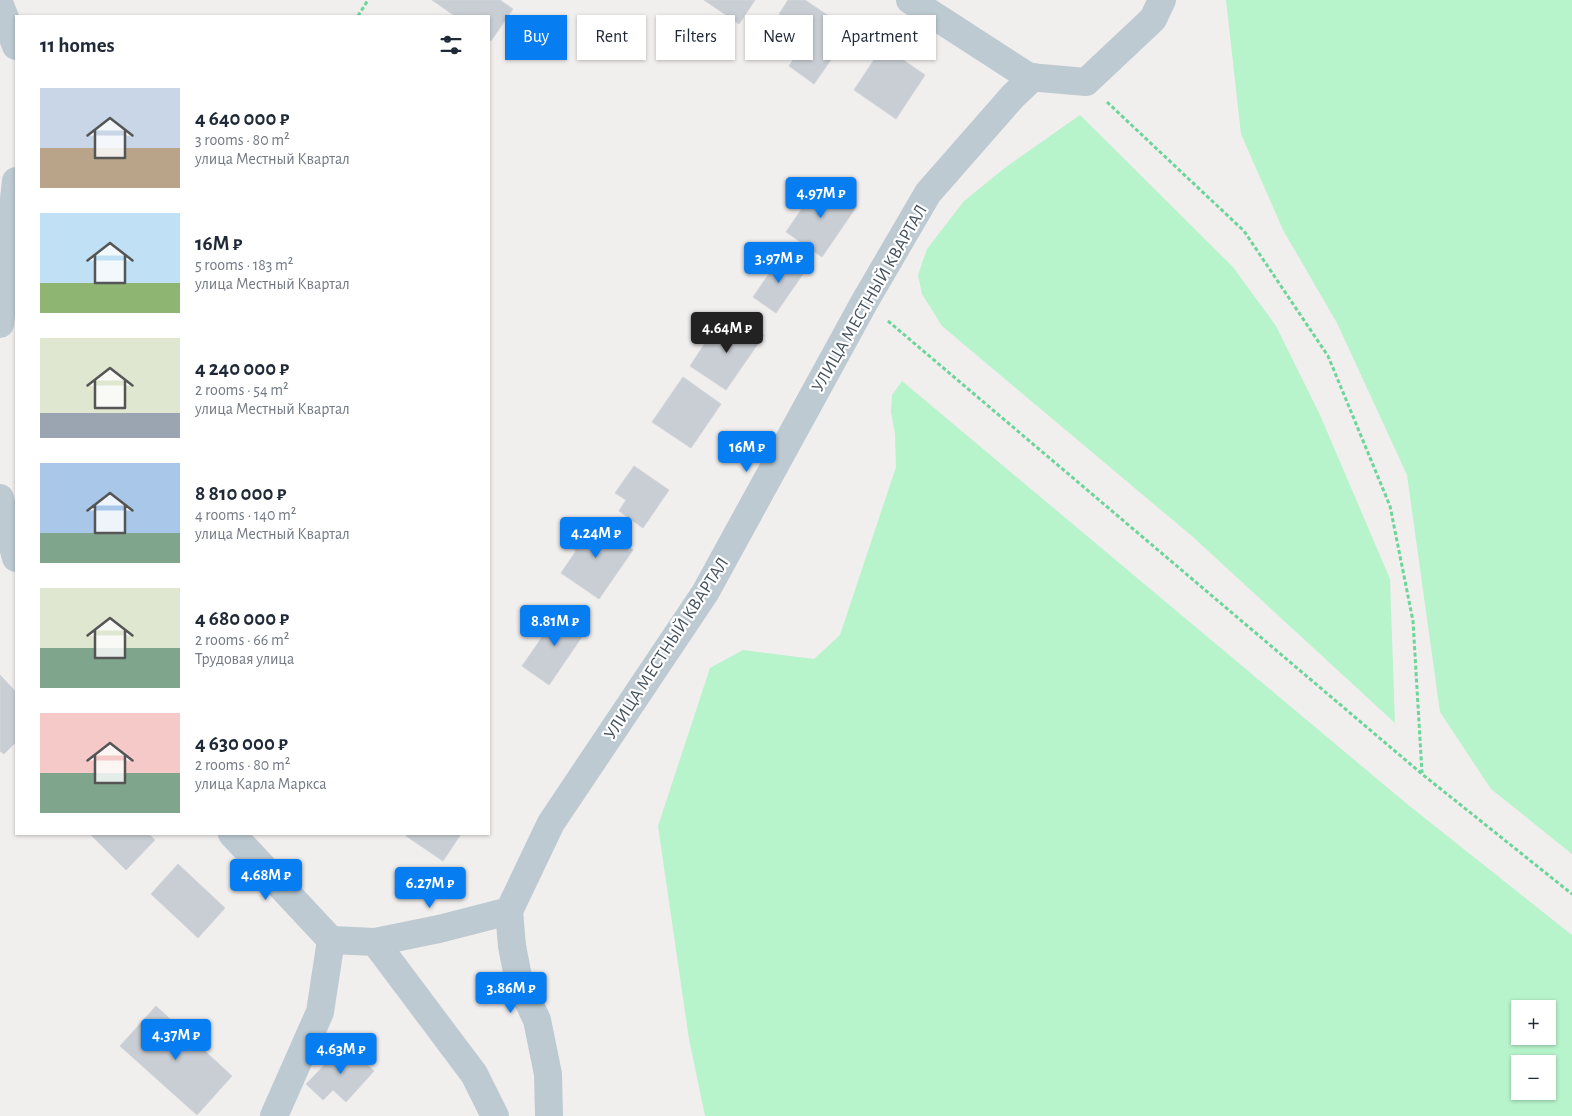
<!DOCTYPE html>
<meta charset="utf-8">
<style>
:root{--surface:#fff;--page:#f6f6f7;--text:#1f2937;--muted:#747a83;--accent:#077df2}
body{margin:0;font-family:"Alegreya Sans",sans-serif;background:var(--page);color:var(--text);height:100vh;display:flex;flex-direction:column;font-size:19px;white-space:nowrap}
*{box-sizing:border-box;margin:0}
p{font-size:16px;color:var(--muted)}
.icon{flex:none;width:28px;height:28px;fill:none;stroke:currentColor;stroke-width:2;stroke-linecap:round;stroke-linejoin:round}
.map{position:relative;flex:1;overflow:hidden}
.details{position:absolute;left:15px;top:15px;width:475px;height:820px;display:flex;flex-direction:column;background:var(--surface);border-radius:0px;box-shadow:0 1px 4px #0004}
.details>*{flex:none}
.banner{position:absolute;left:505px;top:15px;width:475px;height:45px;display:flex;gap:10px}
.controls{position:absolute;left:1511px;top:1000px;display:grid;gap:10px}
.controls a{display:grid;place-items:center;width:45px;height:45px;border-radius:0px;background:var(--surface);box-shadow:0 1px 4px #0004;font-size:25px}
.price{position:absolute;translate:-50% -42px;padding:0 11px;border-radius:5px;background:var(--accent);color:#fff;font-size:16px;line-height:32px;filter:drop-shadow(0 1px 2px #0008)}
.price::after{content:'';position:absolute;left:50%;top:30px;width:15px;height:11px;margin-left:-8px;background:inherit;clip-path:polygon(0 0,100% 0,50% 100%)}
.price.active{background:#222;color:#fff}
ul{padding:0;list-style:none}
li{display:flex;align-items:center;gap:15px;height:125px;padding:0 25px}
li span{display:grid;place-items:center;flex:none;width:140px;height:100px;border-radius:0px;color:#555}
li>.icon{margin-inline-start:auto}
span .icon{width:60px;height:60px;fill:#fffc;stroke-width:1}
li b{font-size:21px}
h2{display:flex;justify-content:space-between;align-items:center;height:60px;padding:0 25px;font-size:21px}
.chip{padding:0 18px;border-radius:0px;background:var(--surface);box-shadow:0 1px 4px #0004;font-size:18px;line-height:45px}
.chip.active{background:var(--accent);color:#fff}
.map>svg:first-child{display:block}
.green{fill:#b7f3cb;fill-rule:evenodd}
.building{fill:#c9ced4;stroke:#d1d5da}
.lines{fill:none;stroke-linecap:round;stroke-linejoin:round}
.path{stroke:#6cd59a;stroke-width:3;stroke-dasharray:4 2.5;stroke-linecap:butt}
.street{stroke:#bdcad2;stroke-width:28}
.labels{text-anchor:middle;stroke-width:4.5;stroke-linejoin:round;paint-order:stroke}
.street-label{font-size:18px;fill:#44535e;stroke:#fff}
</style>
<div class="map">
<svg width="1572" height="1116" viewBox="0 0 1572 1116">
<rect width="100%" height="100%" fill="#f1eeee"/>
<!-- green -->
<g class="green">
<path d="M1226,0h346v854l-81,-65 -51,-77 -33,-237 -70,-152 -54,-93 -42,-96z"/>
<path d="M1080,115l153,152 43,59 44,89 70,164 5,144 -202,-186 -251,-211 -20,-32 -4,-19 9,-26 37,-48 42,-34z"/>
<path d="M902,381l505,423 165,131v181h-867l-16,-77 -31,-213 52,-158 33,-18 71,9 26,-24 56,-168 -1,-33 -4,-22 1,-17zM1520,1009h28v27h-28zM1520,1064h28v27h-28z"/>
</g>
<!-- building -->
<g class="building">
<path d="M432,0h68l13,9 -22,32 -2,-2v-23h-34z"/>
<path d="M704,0h51l-16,24z"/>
<path d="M788,0h17l46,31 -37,53 -25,-18 20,-30 -30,-22z"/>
<path d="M883,46l42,29 -29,44 -42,-29z"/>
<path d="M820,182l37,24 -35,51 -36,-25z"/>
<path d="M782,255l23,16 -29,42 -23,-16z"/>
<path d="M738,317l26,18 -38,55 -36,-24 19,-29 11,7z"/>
<path d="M683,377l38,27 -30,44 -39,-26z"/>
<path d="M634,466l35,24 -26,38 -24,-17 7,-11 -11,-7z"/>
<path d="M590,519l43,31 -34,49 -38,-26 15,-22 -5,-4z"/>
<path d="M561,610l27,18 -39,57 -27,-19z"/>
<path d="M0,675l16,17v50l-12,12 -4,-3z"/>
<path d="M90,834h59l6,6 -29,30z"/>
<path d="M408,834h53l-18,27 -37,-25z"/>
<path d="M178,864l47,44 -27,30 -47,-44z"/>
<path d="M156,1006l76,70 -35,39 -77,-69z"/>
<path d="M345,1044l29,27 -28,31 -13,-12 -10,10 -17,-16z"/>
</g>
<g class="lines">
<!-- path -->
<g class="path">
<path d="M358,16l10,-16"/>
<path d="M1107,102l137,129 84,125 62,150 23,115 9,152"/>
<path d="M888,321l534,453 150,120"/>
</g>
<!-- street -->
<g class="street">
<path d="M910,0l119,77 57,5 67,-63 9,-19"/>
<path d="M0,5l16,41"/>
<path d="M0,324l16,-143"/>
<path d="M0,498l16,60"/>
<path d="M232,834l99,106"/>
<path d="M509,911l3,35 7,36 18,38 11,54 1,42"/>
<path d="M331,940l44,2 99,132 21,42"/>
<path d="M375,942l64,-13 70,-18 42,-88 154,-230 160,-292 63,-108 85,-97 20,-19"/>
<path d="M274,1116l46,-104 11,-72"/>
</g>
</g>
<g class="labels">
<!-- street labels -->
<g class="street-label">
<text transform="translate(869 298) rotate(-60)" y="6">УЛИЦА МЕСТНЫЙ КВАРТАЛ</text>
<text transform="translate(666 648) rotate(-57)" y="6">УЛИЦА МЕСТНЫЙ КВАРТАЛ</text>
</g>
</g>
</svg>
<div class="controls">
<a>+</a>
<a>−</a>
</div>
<b class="price" style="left:821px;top:219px">4.97M ₽</b>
<b class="price" style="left:779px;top:284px">3.97M ₽</b>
<b class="price active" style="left:727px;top:354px">4.64M ₽</b>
<b class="price" style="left:747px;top:473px">16M ₽</b>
<b class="price" style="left:596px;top:559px">4.24M ₽</b>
<b class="price" style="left:555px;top:647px">8.81M ₽</b>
<b class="price" style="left:266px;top:901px">4.68M ₽</b>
<b class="price" style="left:430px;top:909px">6.27M ₽</b>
<b class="price" style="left:511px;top:1014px">3.86M ₽</b>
<b class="price" style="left:176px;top:1061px">4.37M ₽</b>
<b class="price" style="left:341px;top:1075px">4.63M ₽</b>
<div class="banner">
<a class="chip active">Buy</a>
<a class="chip">Rent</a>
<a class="chip">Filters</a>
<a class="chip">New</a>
<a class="chip">Apartment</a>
</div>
<section class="details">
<h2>11 homes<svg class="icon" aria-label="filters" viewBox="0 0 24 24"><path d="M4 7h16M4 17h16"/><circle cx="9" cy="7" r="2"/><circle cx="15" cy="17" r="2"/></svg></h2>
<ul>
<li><span style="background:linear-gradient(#c9d6e8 60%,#b9a48a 0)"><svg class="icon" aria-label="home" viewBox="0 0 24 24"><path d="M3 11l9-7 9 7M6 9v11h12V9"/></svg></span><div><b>4 640 000 ₽</b><p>3 rooms · 80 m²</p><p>улица Местный Квартал</p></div></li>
<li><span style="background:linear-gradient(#bfe0f5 70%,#8fb573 0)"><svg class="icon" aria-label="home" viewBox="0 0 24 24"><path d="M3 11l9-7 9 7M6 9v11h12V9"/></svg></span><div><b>16M ₽</b><p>5 rooms · 183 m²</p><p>улица Местный Квартал</p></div></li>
<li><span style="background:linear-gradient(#dfe7d0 75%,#9aa5b1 0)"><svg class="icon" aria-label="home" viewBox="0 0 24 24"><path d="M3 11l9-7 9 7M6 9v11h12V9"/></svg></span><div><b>4 240 000 ₽</b><p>2 rooms · 54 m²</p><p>улица Местный Квартал</p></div></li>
<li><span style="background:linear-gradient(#a9c7e8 70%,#7fa58c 0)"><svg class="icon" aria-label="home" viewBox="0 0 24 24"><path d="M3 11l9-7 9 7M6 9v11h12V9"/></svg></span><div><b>8 810 000 ₽</b><p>4 rooms · 140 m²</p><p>улица Местный Квартал</p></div></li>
<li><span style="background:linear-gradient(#dfe7d0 60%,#7fa58c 0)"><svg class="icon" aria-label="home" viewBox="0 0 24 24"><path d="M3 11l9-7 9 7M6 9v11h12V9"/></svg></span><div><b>4 680 000 ₽</b><p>2 rooms · 66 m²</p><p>Трудовая улица</p></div></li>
<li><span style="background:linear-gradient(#f6c9c9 60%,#7fa58c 0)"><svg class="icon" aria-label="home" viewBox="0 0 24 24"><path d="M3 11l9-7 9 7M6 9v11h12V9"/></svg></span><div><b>4 630 000 ₽</b><p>2 rooms · 80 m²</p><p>улица Карла Маркса</p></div></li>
</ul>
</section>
</div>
